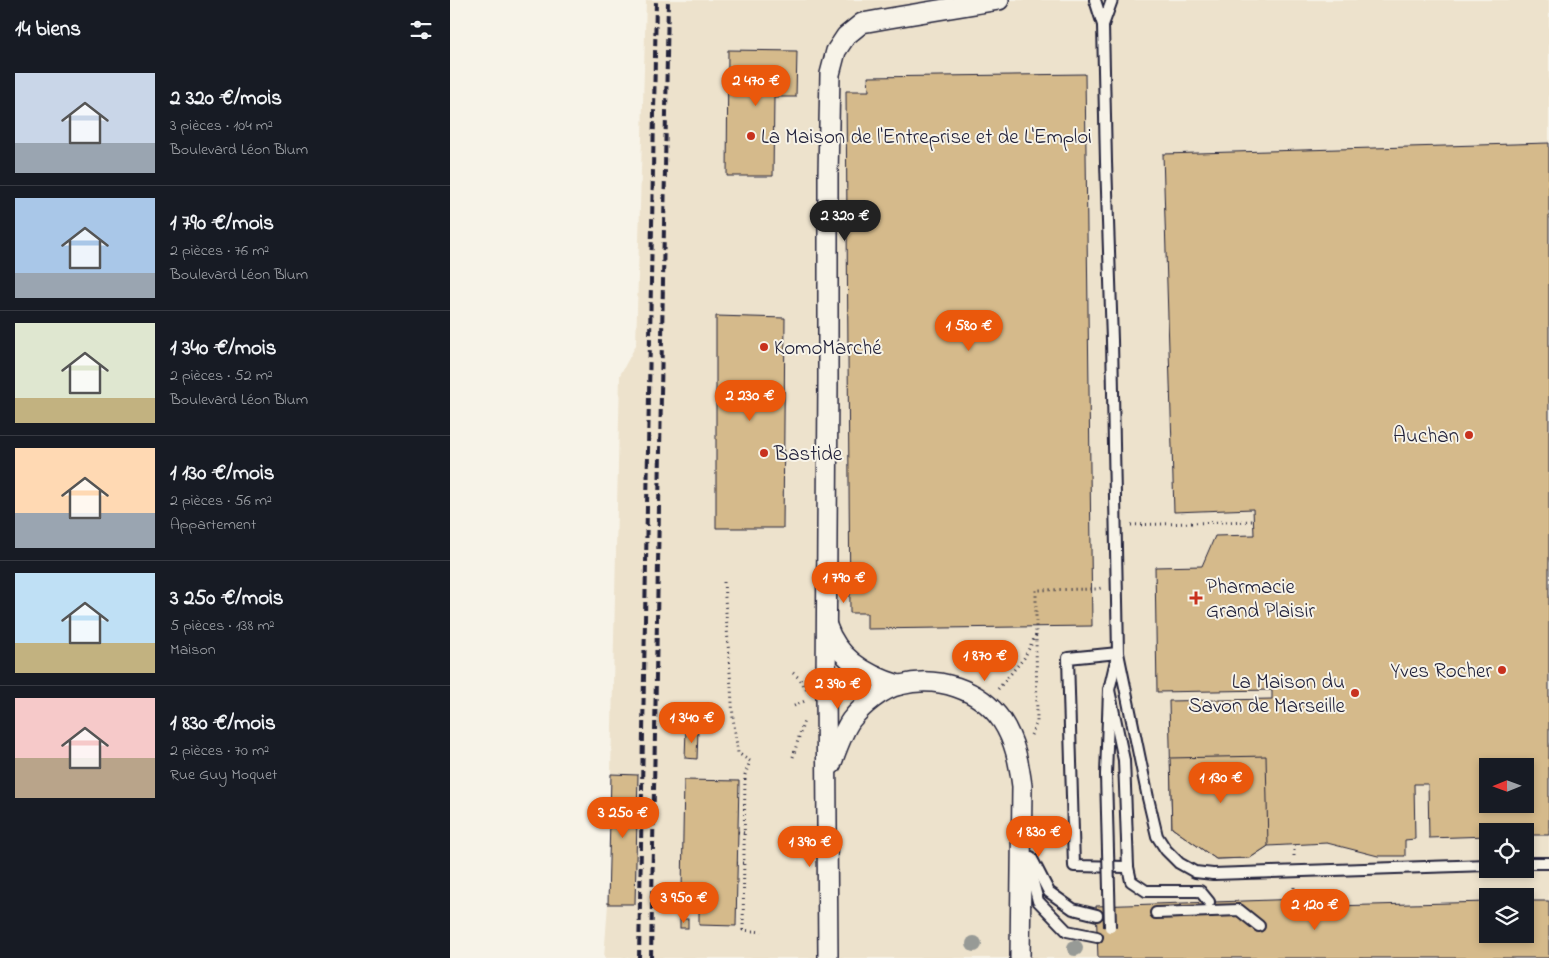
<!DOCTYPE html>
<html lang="fr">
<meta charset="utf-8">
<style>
:root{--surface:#171b24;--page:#20242c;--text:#f1f3f6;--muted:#9ea1a6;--line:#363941;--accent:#ea580c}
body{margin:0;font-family:"Indie Flower",sans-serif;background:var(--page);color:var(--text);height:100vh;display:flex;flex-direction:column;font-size:19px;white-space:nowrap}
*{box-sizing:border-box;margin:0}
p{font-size:16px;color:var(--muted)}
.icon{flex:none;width:28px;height:28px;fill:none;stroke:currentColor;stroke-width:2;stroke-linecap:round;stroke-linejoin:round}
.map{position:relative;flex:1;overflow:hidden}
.sheet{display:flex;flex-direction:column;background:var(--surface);width:450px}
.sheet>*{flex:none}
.needle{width:32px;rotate:269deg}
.controls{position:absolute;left:1029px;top:758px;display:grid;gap:10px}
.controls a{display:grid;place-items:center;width:55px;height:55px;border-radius:0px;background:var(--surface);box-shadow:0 2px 8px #0003;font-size:25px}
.price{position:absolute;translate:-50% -42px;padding:0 11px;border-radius:18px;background:var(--accent);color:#fff;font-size:16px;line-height:32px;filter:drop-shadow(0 1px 2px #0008)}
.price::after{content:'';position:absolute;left:50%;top:30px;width:15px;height:11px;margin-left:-8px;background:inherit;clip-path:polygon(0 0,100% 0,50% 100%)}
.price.active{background:#222;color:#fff}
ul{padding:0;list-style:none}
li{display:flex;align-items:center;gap:15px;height:125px;padding:0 15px}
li+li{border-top:1px solid var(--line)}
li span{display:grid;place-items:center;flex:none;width:140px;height:100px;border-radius:0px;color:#555}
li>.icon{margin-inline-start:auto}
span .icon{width:60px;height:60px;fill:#fffc;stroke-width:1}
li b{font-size:21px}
h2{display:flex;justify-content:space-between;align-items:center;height:60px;padding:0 15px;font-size:21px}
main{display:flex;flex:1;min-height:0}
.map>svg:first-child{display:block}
.built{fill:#ede2cc;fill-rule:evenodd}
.building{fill:#d5ba8b;stroke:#22223b;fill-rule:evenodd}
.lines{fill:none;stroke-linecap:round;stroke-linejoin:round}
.lane-casing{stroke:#22223b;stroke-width:14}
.street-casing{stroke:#22223b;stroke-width:22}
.path{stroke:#22223b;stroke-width:3;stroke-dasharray:1 4;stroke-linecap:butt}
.lane{stroke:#f7f3e8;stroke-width:10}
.street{stroke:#f7f3e8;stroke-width:19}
.rail{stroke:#22223b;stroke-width:4;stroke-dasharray:8 4;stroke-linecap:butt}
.lane-bridge-casing{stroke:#22223b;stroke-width:14;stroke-linecap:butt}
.lane-bridge{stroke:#f7f3e8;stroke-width:10}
.tree{fill:#979a96}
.poi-dot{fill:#c8321e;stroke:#f7f3e8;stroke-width:2}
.labels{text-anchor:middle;stroke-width:4;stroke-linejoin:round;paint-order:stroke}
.poi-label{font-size:21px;fill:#22223b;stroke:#f7f3e8;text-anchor:start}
</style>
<main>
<section class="sheet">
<h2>14 biens<svg class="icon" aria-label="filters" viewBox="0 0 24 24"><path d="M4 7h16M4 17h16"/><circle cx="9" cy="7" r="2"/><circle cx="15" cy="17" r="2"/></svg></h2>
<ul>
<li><span style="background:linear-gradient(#c9d6e8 70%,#9aa5b1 0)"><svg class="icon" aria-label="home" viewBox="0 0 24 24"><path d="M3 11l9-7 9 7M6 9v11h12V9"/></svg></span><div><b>2 320 €/mois</b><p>3 pièces · 104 m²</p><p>Boulevard Léon Blum</p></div></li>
<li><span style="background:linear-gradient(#a9c7e8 75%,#9aa5b1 0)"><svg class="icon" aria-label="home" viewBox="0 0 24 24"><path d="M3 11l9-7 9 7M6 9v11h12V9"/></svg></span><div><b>1 790 €/mois</b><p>2 pièces · 76 m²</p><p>Boulevard Léon Blum</p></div></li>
<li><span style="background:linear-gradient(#dfe7d0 75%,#c2b280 0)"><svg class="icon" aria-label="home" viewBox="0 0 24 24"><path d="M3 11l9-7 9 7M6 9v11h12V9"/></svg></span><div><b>1 340 €/mois</b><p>2 pièces · 52 m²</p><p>Boulevard Léon Blum</p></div></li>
<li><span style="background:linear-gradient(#ffd9b3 65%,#9aa5b1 0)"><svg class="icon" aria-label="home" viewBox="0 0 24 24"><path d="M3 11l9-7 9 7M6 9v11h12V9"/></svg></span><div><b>1 130 €/mois</b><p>2 pièces · 56 m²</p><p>Appartement</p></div></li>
<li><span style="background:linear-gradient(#bfe0f5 70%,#c2b280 0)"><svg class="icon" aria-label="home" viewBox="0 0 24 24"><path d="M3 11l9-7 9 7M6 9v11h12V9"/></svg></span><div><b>3 250 €/mois</b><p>5 pièces · 138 m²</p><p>Maison</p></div></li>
<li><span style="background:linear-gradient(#f6c9c9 60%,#b9a48a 0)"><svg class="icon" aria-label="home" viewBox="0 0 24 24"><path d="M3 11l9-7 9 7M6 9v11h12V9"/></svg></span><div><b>1 830 €/mois</b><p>2 pièces · 70 m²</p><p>Rue Guy Moquet</p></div></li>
</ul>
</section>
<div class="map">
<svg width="1099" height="958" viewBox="0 0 1099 958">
<rect width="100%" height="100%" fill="#f7f3e8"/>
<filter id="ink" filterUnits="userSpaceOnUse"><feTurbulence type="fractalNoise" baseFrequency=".02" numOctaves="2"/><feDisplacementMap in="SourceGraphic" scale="10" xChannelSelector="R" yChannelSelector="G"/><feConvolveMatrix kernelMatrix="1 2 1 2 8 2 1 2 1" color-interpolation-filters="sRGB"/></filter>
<g filter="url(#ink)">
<!-- built -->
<path class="built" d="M196,0h903v958h-945l4,-54 12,-529 16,-30zM1038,766h37v38h-37zM1038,831h37v38h-37zM1038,896h37v38h-37z"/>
<!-- building -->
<g class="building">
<path d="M278,50l69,1 -1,46h-22l-1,79h-46z"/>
<path d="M635,74l7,552 -225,3v-16h-17l-4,-522h23l-1,-14z"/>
<path d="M1099,143v692h-24v-4h-37v5l-59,2 -1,-54h-14l1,55 -10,1v16h-27l-51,-13 -59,3 -18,12 -34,1 -44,-31 -3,-127 103,-2v-9l-115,2 -2,-125 47,-1 13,-30 39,-1 -1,-26 -79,3 -11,-358zM1038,766h37v38h-37z"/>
<path d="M266,316l69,2 -2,210h-67z"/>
<path d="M236,729h12l-1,30 -12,-1z"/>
<path d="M816,756l2,90 -18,12 -34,1 -44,-31 -2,-70z"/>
<path d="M161,774l27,1 -3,129h-27z"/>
<path d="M234,780l55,1 -3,145 -37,-1v-36h-17z"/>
<path d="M882,898l1,8 155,-4v32h37v-33h24v57h-451l-2,-52z"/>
<rect x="230" y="919" width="8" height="9"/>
</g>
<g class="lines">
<defs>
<g id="lane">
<path d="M645,0l8,25 9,-25"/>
<path d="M653,25l3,137 6,178 6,313 30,145 9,38 9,14 13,13 16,9 18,2"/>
<path d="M668,653l-50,5 6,208 54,1"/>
<path d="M659,690l15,70 4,107 3,14 15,10h54l9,11"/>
<path d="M656,775l3,-85 8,-34"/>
<path d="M581,857l18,35 24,17 24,6"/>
<path d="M577,859l11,42 29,30 30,6"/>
<path d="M1075,863h24"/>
<path d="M706,913l83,-3 20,16"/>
</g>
<g id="street">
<path d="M377,626c11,33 41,50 72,59"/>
<path d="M381,765c6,-16 11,-32 20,-45 12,-15 31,-31 49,-35 37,-10 80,4 102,36 13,20 17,42 20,65l-2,172"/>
<path d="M378,958l-2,-270 2,-310v-203l2,-101 6,-23 10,-15 16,-13 28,-5 109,-18"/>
</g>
</defs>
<!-- lane casing -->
<use href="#lane" class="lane-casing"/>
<!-- street casing -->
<use href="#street" class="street-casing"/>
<!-- path -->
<g class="path">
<path d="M681,525l122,-4"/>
<path d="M274,582l9,136 5,35 12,8 -5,14 -2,155 19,2"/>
<path d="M343,673l7,6 6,10"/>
<path d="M548,689l26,-31 12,-23v-45l61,-1 4,-1"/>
<path d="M344,706l13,-6"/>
<path d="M581,735l6,-13 -1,-87"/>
<path d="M343,757l11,-37"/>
<path d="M288,832l7,1"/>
<path d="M844,845v11"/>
<path d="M287,863h8"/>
<path d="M844,887v12"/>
</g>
<!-- lane -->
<use href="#lane" class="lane"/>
<!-- street -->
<use href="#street" class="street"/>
<!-- rail -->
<g class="rail">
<path d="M189,958l17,-958"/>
<path d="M201,958l17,-958"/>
</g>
<defs>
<g id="lane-bridge">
<path d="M656,775l4,152"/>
<path d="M763,874l275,-9"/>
</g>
</defs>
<!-- lane-bridge casing -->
<use href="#lane-bridge" class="lane-bridge-casing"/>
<!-- lane-bridge -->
<use href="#lane-bridge" class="lane-bridge"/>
</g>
<!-- trees -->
<g class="tree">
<circle cx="524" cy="944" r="8"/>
<circle cx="625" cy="948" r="8"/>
</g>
</g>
<!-- markers -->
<g class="poi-dot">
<circle cx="301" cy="136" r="5"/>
<circle cx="314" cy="347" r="5"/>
<circle cx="1019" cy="435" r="5"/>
<circle cx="314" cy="453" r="5"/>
<path d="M743.5 590.5h5v5h5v5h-5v5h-5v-5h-5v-5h5z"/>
<circle cx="1052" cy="670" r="5"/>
<circle cx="905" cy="693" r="5"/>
</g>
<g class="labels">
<!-- poi labels -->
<g class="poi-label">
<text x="311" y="143">La Maison de l'Entreprise et de L'Emploi</text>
<text x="324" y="354">KomoMarché</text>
<text x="1009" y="442" text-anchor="end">Auchan</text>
<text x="324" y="460">Bastide</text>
<text x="756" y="593">Pharmacie<tspan x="756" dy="24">Grand Plaisir</tspan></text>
<text x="1042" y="677" text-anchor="end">Yves Rocher</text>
<text x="895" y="688" text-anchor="end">La Maison du<tspan x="895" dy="24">Savon de Marseille</tspan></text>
</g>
</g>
</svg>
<div class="controls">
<a><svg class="needle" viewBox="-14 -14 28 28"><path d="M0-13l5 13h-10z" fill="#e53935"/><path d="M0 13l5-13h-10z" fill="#9ea1a6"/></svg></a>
<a><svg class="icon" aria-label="locate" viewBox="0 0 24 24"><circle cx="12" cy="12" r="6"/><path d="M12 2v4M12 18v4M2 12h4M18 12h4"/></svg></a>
<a><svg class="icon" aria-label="layers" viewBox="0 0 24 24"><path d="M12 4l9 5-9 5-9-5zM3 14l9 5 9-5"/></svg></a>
</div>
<b class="price" style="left:306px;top:107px">2 470 €</b>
<b class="price active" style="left:395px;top:242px">2 320 €</b>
<b class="price" style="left:519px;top:352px">1 580 €</b>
<b class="price" style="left:300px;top:422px">2 230 €</b>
<b class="price" style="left:394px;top:604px">1 790 €</b>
<b class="price" style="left:535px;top:682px">1 870 €</b>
<b class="price" style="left:388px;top:710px">2 390 €</b>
<b class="price" style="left:242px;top:744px">1 340 €</b>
<b class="price" style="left:771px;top:804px">1 130 €</b>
<b class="price" style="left:173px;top:839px">3 250 €</b>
<b class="price" style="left:589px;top:858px">1 830 €</b>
<b class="price" style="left:360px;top:868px">1 390 €</b>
<b class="price" style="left:234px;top:924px">3 950 €</b>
<b class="price" style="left:865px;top:931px">2 120 €</b>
</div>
</main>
